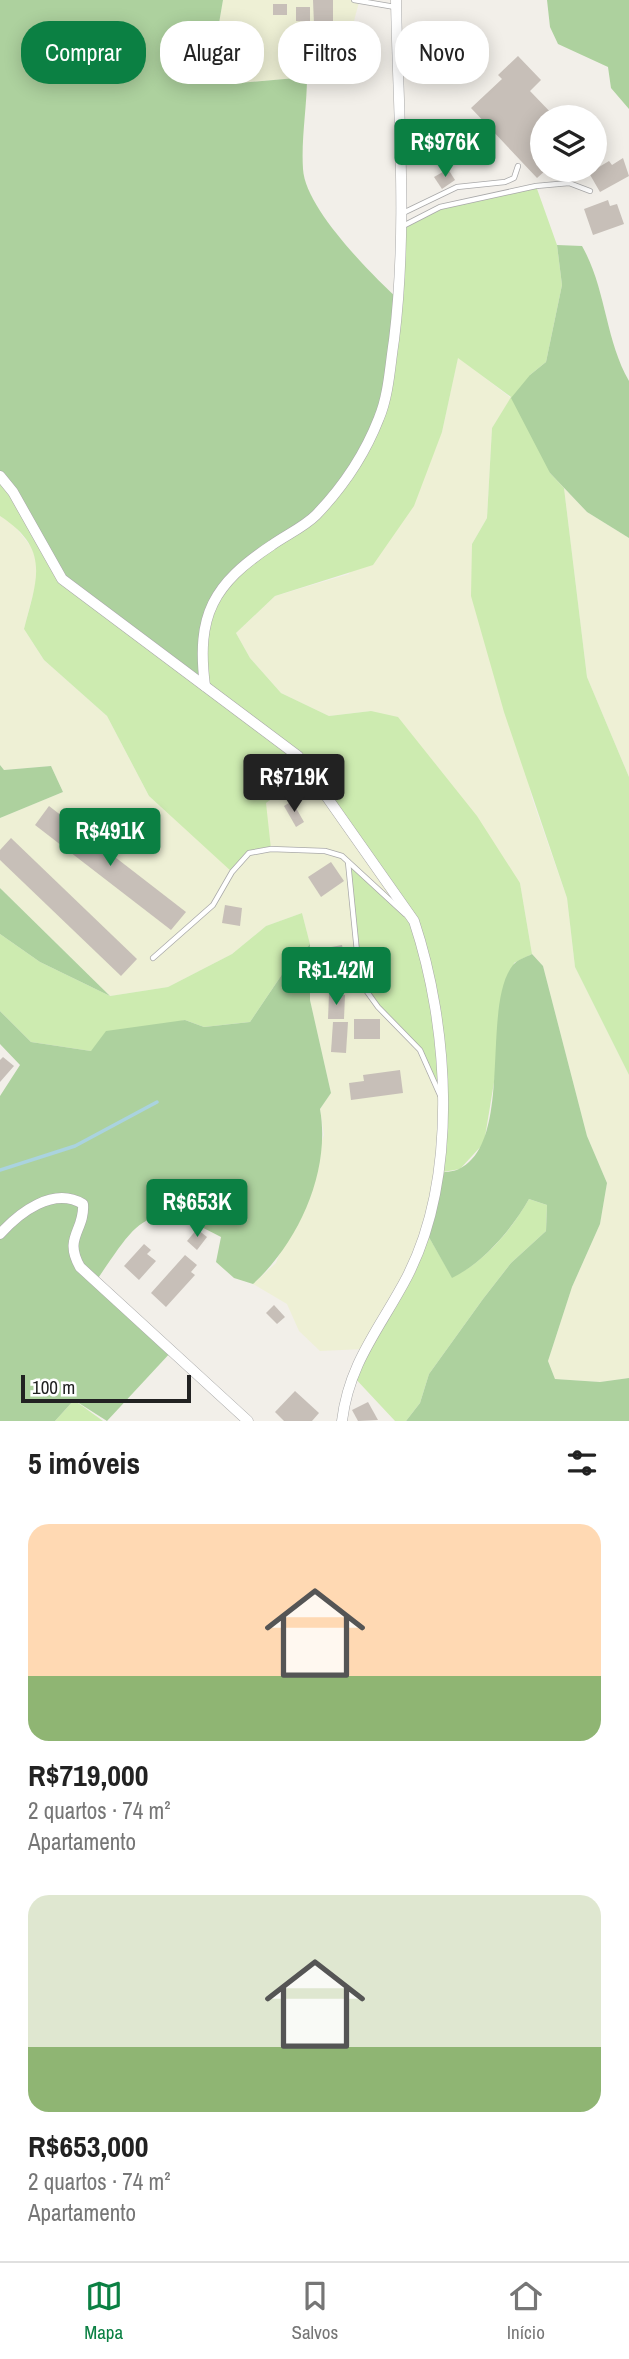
<!DOCTYPE html>
<html lang="pt">
<meta charset="utf-8">
<style>
:root{--surface:#fff;--page:#f2f2f2;--text:#222;--muted:#767676;--line:#e0e0e0;--accent:#0b8043}
body{margin:0;font-family:"Archivo Narrow",sans-serif;background:var(--page);color:var(--text);height:100vh;display:flex;flex-direction:column;font-size:26px;white-space:nowrap}
*{box-sizing:border-box;margin:0}
p{font-size:23px;color:var(--muted)}
.icon{flex:none;width:38px;height:38px;fill:none;stroke:currentColor;stroke-width:2;stroke-linecap:round;stroke-linejoin:round}
.map{position:relative;height:1421px;overflow:hidden}
.sheet{display:flex;flex-direction:column;background:var(--surface);flex:1}
.sheet>*{flex:none}
.banner{position:absolute;left:21px;top:21px;width:588px;height:63px;display:flex;gap:14px}
.buttons{position:absolute;left:530px;top:105px;display:grid;gap:14px}
.buttons a{display:grid;place-items:center;width:77px;height:77px;border-radius:50%;background:var(--surface);box-shadow:0 4px 18px #0003;font-size:35px}
.scale{position:absolute;left:21px;bottom:18px;width:170px;box-sizing:border-box;padding-left:7px;border:4px solid #222;border-top:0;font-size:19px;line-height:24px;white-space:nowrap;color:#222;-webkit-text-stroke:5px #fff;paint-order:stroke}
.price{position:absolute;translate:-50% -60px;padding:0 16px;border-radius:7px;background:var(--accent);color:#fff;font-size:23px;line-height:46px;filter:drop-shadow(0 2px 4px #0008)}
.price::after{content:'';position:absolute;left:50%;top:42px;width:21px;height:16px;margin-left:-10px;background:inherit;clip-path:polygon(0 0,100% 0,50% 100%)}
.price.selected{background:#222;color:#fff}
ul{padding:0;list-style:none}
li{display:grid;align-content:center;gap:14px;height:371px;padding:0 28px}
li span{display:grid;place-items:center;height:217px;border-radius:21px;color:#555}
li>.icon{margin-inline-start:auto}
span .icon{width:126px;height:126px;fill:#fffc;stroke-width:1}
li b{font-size:30px}
h2{display:flex;justify-content:space-between;align-items:center;height:84px;padding:0 28px;font-size:30px}
.pill{padding:0 24px;border-radius:28px;background:var(--surface);box-shadow:0 4px 18px #0003;font-size:24px;line-height:63px}
.pill.selected{background:var(--accent);color:#fff}
.menu{display:flex;justify-content:space-around;align-items:center;height:98px;border-top:2px solid var(--line);background:var(--surface);font-size:19px;color:var(--muted)}
.menu a{display:grid;justify-items:center;gap:4px}
.menu .selected{color:var(--accent)}
.map>svg:first-child{display:block}
.farmland{fill:#eef0d5}
.grass{fill:#cdebb0}
.forest{fill:#add19e}
.lines{fill:none;stroke-linecap:round;stroke-linejoin:round}
.stream{stroke:#aad3df;stroke-width:3.5}
.building{fill:#c7bfb8}
.lane-casing{stroke:#a9a9a9;stroke-width:6}
.street-casing{stroke:#a9a9a9;stroke-width:11}
.lane{stroke:#fff;stroke-width:4.5}
.street{stroke:#fff;stroke-width:10}
</style>
<div class="map">
<svg width="629" height="1421" viewBox="0 0 629 1421">
<rect width="100%" height="100%" fill="#f2efe9"/>
<!-- farmland -->
<g class="farmland">
<path d="M223,0h131l5,2 -9,34 -43,41 -68,6 -27,-19z"/>
<path d="M458,357l53,41 -19,30 -5,90 -15,26 60,254 35,100 8,69 54,108v303l-29,4 -45,-3 -7,-18 24,-74 28,-63 7,-41 -20,-47 -44,-170 -11,-12 -12,-71 -149,-172 -42,5 -48,-23 -31,-35 -14,-25 39,-37 74,-22 93,-142z"/>
<path d="M564,488l23,24 42,26v239l-42,-100z"/>
<path d="M0,516l13,8 19,24 7,23 -15,58 20,31 63,56 42,80 83,75 33,-67 25,-18 28,-2 96,137 -28,-21 -32,-33 66,183 23,52 -17,130 -62,117 -44,2 -21,-20 -12,-27 -34,-20 23,-21 48,-128 -4,-26 11,-16 -21,-93v-56l-8,-31 -36,13 -34,28 -64,33 -58,9 -110,-108v-70l63,-26 -12,-26 -47,4 -4,-5z"/>
</g>
<!-- grass -->
<g class="grass">
<path d="M536,186l21,59 5,40 -16,77 -16,13 20,98 14,15 23,189 42,100v298l-54,-108 -8,-69 -63,-186 -33,-116 1,-52 15,-26 5,-90 19,-31 -53,-39 -16,74 -28,74 -41,59 -98,31 -39,37 14,25 31,35 48,23 42,-5 27,6 79,99 43,67 12,71 -18,9 -16,74 -1,27 -13,79 -24,26 -23,4 6,-71 -23,-52 -42,-43 -18,-25 -12,-120 38,38 25,19 -93,-135 -28,2 -24,17 5,46 -22,4 -17,19 -83,-76 -42,-80 -63,-56 -20,-31c13,-50 27,-80 -24,-113v-40l201,177 11,-54 177,-224 11,-148 40,-20z"/>
<path d="M302,913l8,31 -27,29 -33,49 -46,5 -19,-7 -94,31 -60,-9 -31,-31v-77l40,28 70,34 58,-9 64,-33 34,-28z"/>
<path d="M529,1199l18,6 -1,26 -35,32 -28,36 -54,75 -9,29 -14,18h-11l-43,-46 74,-143 26,45c32,-14 60,-48 77,-78z"/>
<path d="M74,1400l29,21h-48z"/>
</g>
<!-- forest -->
<g class="forest">
<path d="M0,0h223l-11,64 27,19 68,-6c0,30 -6,62 -4,92 2,39 68,105 96,131l-19,115 -24,51 -42,51 -78,55 -33,52 2,62 -143,-107 -62,-103z"/>
<path d="M547,0h82v109l-18,-21 -3,-21 -50,-23 -8,-17z"/>
<path d="M557,245l25,1c24,42 23,93 47,135v157l-42,-26 -37,-39 -39,-75 19,-23 16,-13 16,-77z"/>
<path d="M0,765l4,5 47,-4 12,26 -63,26z"/>
<path d="M0,888l110,108 -70,-34 -40,-28z"/>
<path d="M310,944v56l21,93 -11,16c11,62 -21,133 -67,175l-19,-6 -18,-16 5,-25c-75,-42 -83,-16 -125,44l76,70 -65,70 -33,-21 -19,21h-55v-325l20,-31 -20,-21v-33l31,31 60,9 15,-20 79,-11 19,7 46,-5 33,-49z"/>
<path d="M532,954l11,12 44,170 20,47 -7,41 -28,63 -24,74 7,18 45,3 29,-4v43h-223l14,-18 9,-29 54,-75 28,-36 35,-32 1,-26 -18,-6c-17,30 -46,64 -77,79l-26,-46 11,-59c7,-1 16,-1 22,-4 56,-27 21,-162 54,-204 4,-5 13,-8 19,-11z"/>
</g>
<g class="lines">
<!-- stream -->
<path class="stream" d="M0,1170l75,-24 82,-44"/>
</g>
<!-- building -->
<g class="building">
<path d="M313,0h20v25h-19z"/>
<rect x="273" y="4" width="14" height="11"/>
<path d="M296,7h14v15l-14,-1z"/>
<path d="M250,41l1,15 -24,2 -1,-15z"/>
<path d="M518,56l23,24 -11,11 25,26h-13v53h4l-9,8 -66,-70 31,-29 -4,-4z"/>
<path d="M623,158l6,18 -29,16 -11,-19 20,-12 3,4z"/>
<path d="M448,169l7,11 -13,9 -8,-12z"/>
<path d="M608,200l2,6 7,-2 7,20 -31,11 -9,-26z"/>
<path d="M292,801l12,21 -8,5 -12,-21z"/>
<path d="M49,806l137,106 -15,18 -136,-105z"/>
<path d="M11,838l126,121 -16,17 -121,-116v-10z"/>
<path d="M331,862l13,19 -23,16 -13,-20z"/>
<path d="M225,905l17,3 -2,18 -18,-3z"/>
<path d="M342,945l4,19 -16,3 -4,-19z"/>
<path d="M329,994l16,1 -1,24h-16z"/>
<rect x="354" y="1019" width="26" height="20"/>
<path d="M333,1022h15l-2,31 -15,-1z"/>
<path d="M3,1057l11,9 -14,16v-22z"/>
<path d="M400,1070l3,23 -52,7 -2,-17 15,-2 -1,-6z"/>
<path d="M197,1229l10,8 -10,13 -10,-9z"/>
<path d="M144,1244l7,6 -4,4 9,7 -17,19 -15,-14z"/>
<path d="M185,1255l12,10 -6,7 4,3 -29,32 -15,-14z"/>
<path d="M274,1305l11,12 -8,7 -11,-11z"/>
<path d="M295,1391l24,22 -7,8h-28l-9,-9z"/>
<path d="M368,1402l10,18 -20,1 -6,-11z"/>
</g>
<g class="lines">
<defs>
<g id="lane">
<path d="M354,0l41,7"/>
<path d="M403,213l54,-26 48,-5 9,-4 4,-12"/>
<path d="M403,226l37,-19 96,-21 33,-3 21,8"/>
<path d="M348,862l12,120 18,25 42,43 20,45"/>
<path d="M153,958l60,-53 19,-33 17,-19 22,-4 54,2 17,5 63,58"/>
</g>
<g id="street">
<path d="M0,476l13,16 49,87 236,177 116,165c35,105 45,255 -7,356 -26,50 -58,85 -65,144"/>
<path d="M205,686c-9,-71 8,-102 67,-141 14,-10 32,-18 44,-30 27,-28 49,-61 63,-97 10,-24 11,-53 15,-78 14,-113 4,-227 2,-340"/>
<path d="M0,1234c19,-21 53,-48 83,-30 2,27 -20,33 -3,63l168,154"/>
</g>
</defs>
<!-- lane casing -->
<use href="#lane" class="lane-casing"/>
<!-- street casing -->
<use href="#street" class="street-casing"/>
<!-- lane -->
<use href="#lane" class="lane"/>
<!-- street -->
<use href="#street" class="street"/>
</g>
</svg>
<div class="buttons">
<a><svg class="icon" aria-label="layers" viewBox="0 0 24 24"><path d="M12 4l9 5-9 5-9-5zM3 14l9 5 9-5"/></svg></a>
</div>
<div class="scale">100 m</div>
<b class="price" style="left:445px;top:179px">R$976K</b>
<b class="price selected" style="left:294px;top:814px">R$719K</b>
<b class="price" style="left:110px;top:868px">R$491K</b>
<b class="price" style="left:336px;top:1007px">R$1.42M</b>
<b class="price" style="left:197px;top:1239px">R$653K</b>
<div class="banner">
<a class="pill selected">Comprar</a>
<a class="pill">Alugar</a>
<a class="pill">Filtros</a>
<a class="pill">Novo</a>
</div>
</div>
<section class="sheet">
<h2>5 imóveis<svg class="icon" aria-label="filters" viewBox="0 0 24 24"><path d="M4 7h16M4 17h16"/><circle cx="9" cy="7" r="2"/><circle cx="15" cy="17" r="2"/></svg></h2>
<ul>
<li><span style="background:linear-gradient(#ffd9b3 70%,#8fb573 0)"><svg class="icon" aria-label="home" viewBox="0 0 24 24"><path d="M3 11l9-7 9 7M6 9v11h12V9"/></svg></span><div><b>R$719,000</b><p>2 quartos · 74 m²</p><p>Apartamento</p></div></li>
<li><span style="background:linear-gradient(#dfe7d0 70%,#8fb573 0)"><svg class="icon" aria-label="home" viewBox="0 0 24 24"><path d="M3 11l9-7 9 7M6 9v11h12V9"/></svg></span><div><b>R$653,000</b><p>2 quartos · 74 m²</p><p>Apartamento</p></div></li>
</ul>
</section>
<nav class="menu">
<a class="selected"><svg class="icon" aria-label="map" viewBox="0 0 24 24"><path d="M3 6l6-2 6 2 6-2v14l-6 2-6-2-6 2zM9 4v14M15 6v14"/></svg>Mapa</a>
<a><svg class="icon" aria-label="saved" viewBox="0 0 24 24"><path d="M7 4h10v16l-5-4-5 4z"/></svg>Salvos</a>
<a><svg class="icon" aria-label="home" viewBox="0 0 24 24"><path d="M3 11l9-7 9 7M6 9v11h12V9"/></svg>Início</a>
</nav>
